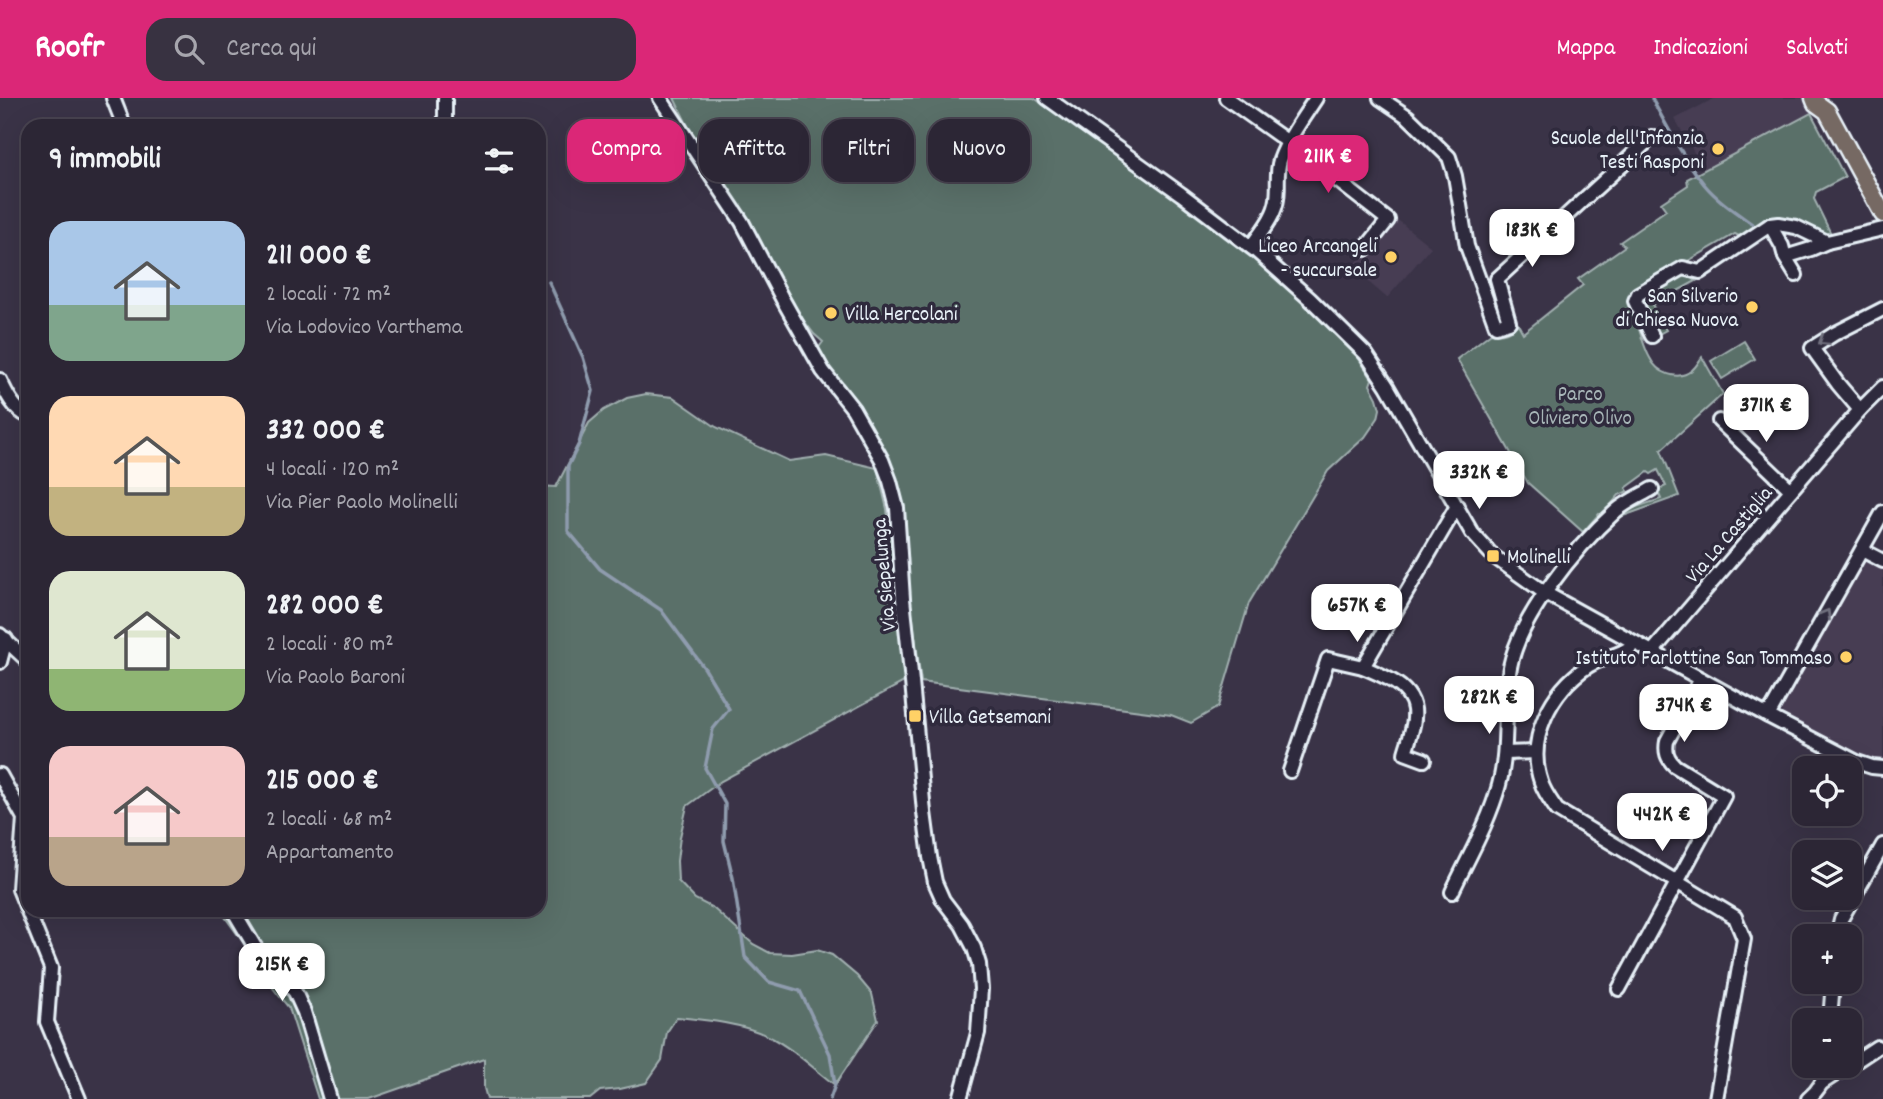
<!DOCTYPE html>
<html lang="it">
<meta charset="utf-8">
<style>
:root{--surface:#2c2635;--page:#383241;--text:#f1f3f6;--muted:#a6a5ad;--line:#484350;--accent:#db2777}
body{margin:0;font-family:Dekko,sans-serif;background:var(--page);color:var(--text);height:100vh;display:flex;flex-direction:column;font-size:26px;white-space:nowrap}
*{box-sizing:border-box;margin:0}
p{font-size:23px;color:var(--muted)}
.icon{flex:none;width:38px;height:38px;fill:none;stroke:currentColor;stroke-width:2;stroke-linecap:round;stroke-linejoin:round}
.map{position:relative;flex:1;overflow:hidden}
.details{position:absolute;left:21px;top:21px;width:525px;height:798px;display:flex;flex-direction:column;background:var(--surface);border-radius:21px;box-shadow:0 7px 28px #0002,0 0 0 2px var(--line)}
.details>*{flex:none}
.banner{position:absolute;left:567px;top:21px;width:665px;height:63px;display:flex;gap:14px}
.tools{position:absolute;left:1792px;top:658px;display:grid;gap:14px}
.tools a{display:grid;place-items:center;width:70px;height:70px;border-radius:14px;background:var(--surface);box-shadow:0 7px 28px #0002,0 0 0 2px var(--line);font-size:35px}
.price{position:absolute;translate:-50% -60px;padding:0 16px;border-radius:14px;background:#fff;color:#222;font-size:23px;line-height:46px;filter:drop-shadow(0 2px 4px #0008)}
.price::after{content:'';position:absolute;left:50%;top:42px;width:21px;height:16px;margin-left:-10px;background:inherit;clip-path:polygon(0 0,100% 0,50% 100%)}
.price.active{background:var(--accent);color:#fff}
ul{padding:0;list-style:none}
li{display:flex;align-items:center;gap:21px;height:175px;padding:0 28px}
li span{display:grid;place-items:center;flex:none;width:196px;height:140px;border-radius:21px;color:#555}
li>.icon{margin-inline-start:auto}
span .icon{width:84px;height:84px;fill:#fffc;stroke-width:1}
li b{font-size:30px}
h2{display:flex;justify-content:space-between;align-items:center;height:84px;padding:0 28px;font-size:30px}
.chip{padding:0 24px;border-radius:21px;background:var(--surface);box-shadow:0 7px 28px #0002,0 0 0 2px var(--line);font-size:24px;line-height:63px}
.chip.active{background:var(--accent);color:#fff}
header{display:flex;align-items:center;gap:42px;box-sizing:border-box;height:98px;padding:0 35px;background:var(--accent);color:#fff}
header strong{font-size:33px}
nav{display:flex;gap:38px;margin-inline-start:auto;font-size:24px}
.search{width:490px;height:63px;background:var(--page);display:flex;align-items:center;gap:18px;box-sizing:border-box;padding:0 24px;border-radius:21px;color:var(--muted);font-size:26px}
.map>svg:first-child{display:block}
.built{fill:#473d53}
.green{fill:#5a6f69;stroke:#a1b0b0;stroke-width:2}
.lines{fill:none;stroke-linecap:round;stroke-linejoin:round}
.stream{stroke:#8f9cae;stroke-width:3.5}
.minor-casing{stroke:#e8f1f8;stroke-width:18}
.major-casing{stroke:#e8f1f8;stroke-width:21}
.minor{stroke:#2f2a3d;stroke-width:12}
.major{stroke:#766964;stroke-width:16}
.oneway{stroke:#70707e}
.poi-dot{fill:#ffd166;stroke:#2f2a3d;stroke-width:2.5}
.labels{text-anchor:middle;stroke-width:7;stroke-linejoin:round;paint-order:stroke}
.poi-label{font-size:21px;fill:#e8f1f8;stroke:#2f2a3d;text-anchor:end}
.park-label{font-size:21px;fill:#a8b6b8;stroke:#2f2a3d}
.street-label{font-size:21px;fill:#e8f1f8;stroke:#2f2a3d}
</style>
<header>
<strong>Roofr</strong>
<div class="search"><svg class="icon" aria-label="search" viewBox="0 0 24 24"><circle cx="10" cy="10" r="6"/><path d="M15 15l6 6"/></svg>Cerca qui</div>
<nav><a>Mappa</a><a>Indicazioni</a><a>Salvati</a></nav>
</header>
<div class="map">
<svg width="1883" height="1001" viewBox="0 0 1883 1001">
<rect width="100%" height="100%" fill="#3a3347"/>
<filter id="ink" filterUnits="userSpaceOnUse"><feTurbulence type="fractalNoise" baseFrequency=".0143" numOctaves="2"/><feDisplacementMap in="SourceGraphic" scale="14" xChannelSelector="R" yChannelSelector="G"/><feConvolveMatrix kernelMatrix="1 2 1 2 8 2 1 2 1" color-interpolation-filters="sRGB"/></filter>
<g filter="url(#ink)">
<!-- built -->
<g class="built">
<path d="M1715,0h88l8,15 -107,57 -29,-51z"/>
<path d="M1394,119l37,30 -44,51 -35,-30z"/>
<path d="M1866,460l17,5v197l-10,-1 -19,-6 -67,-36 -5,-5 -1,-4 77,-141z"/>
</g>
<!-- green -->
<g class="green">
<path d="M674,0h360l208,146 86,76 29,36 15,23 -2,6 7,13 3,11 -2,9 -13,19 -37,34 -79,132 -31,104 -27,16 -20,-8 -250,-33 -13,-100 -6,-79 -10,-35 -46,-77 -1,-5 -13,-13 -15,-23 6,-8 -9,-8 -34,-46 -49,-96 -43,-66z"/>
<path d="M1811,15l34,64 -29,15 -2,7 19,39 -50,-19 -19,3 -23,15 -6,-3 -106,61c6,18 12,47 21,63 7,15 28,24 42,12 4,-3 7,-9 10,-13l21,37 -62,56 18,46 -67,24 6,-7 43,-14 -4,-9 9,-4 -8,-16 -7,4 -3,-2 -22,16 2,3 -9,4 -17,20 -3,-1 -16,18 -55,-49 -71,-124 34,-26c13,2 18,-1 27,-9l5,9 60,-48 -5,-6 47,-33 -5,-4 46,-32 -5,-7 27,-18 -1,-6z"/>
<path d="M1684,173l12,10 -42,23 -7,-12z"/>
<path d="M1647,197l19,35 -9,5 -19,-35z"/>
<path d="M1744,243l11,18 -33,20 -11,-18z"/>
<path d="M646,296l27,3 43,30 73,34 37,-5 51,12 10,41 19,172 -185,100 -34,25 -7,31 -3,24 1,20 17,18 18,9 40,36 17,9 22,1 25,-4 15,5 25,21 15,18 6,26 -43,65c-22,-17 -43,-37 -67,-49 -28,-13 -61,-16 -91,-19l-10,15 -5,28 -16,23 -26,6 -20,2 -10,8h-103l-3,-11v-29l-115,40h-51l-29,-91 -17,-21 -14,-24 -38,-53h319v-424l17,1 33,-64 15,-13 23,-12z"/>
</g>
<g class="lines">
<!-- stream -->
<g class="stream">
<path d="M1652,1c16,29 31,59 52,85 14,17 33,29 51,42"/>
<path d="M549,184l34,75 10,34 -14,53 -11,22v65l32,38 61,41 44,59 24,40 -16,20 -8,39 20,36 -1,37 9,37 12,79 24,25 31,9 30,63 5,31 -5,14"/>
</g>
<defs>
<g id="minor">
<path d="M113,0l11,28"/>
<path d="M445,0v23l3,5"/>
<path d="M660,0l82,124 41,78 40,71 30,38 29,51 8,21 7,27 6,91 9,83 12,130 6,45 5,25 8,18 19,25 12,23 5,16 2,25 -3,44 -18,66"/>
<path d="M1047,0l134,96 75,57 54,48 56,55 21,32 85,147 21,23 52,37 223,123 89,46 15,5 11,1"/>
<path d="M1226,0l62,44 100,78 -23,29"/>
<path d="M1380,0l28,19 41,40 6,19 12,70 29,80 13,-4 -12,-43 155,-142"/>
<path d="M1770,127l12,21 3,11 26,-8 16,-7"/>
<path d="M1251,149c9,-14 24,-30 26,-48 2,-13 -1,-26 3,-39 8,-22 23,-42 36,-62"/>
<path d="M1785,159l11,18"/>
<path d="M1652,238l-17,-35 3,-7 45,-26 17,4 70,-47 8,-1 18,3 31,15 56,-13"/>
<path d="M0,282c6,13 14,30 28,36"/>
<path d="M1860,312l-22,-26 -26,-36 22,-14 49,-25"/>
<path d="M1719,323l72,69"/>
<path d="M1862,452l21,11"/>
<path d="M0,537l28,26"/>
<path d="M1635,545c-12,13 -31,13 -47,23 -37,25 -62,72 -47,116 3,10 10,19 16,28l178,107 9,22 -28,160"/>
<path d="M1652,554l208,-242 23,-23"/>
<path d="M0,564l6,-23"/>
<path d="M1363,569c23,10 55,21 51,52 -1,11 -6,23 -9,34l19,7"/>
<path d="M1768,618l115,-204"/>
<path d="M1505,655l31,-1"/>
<path d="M1290,673l38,-112 35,8 94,-161"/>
<path d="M0,677l24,43 -5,71 32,79 -4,54 32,77"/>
<path d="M1452,794c16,-34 37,-70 47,-107 10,-37 4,-74 10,-112 7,-53 67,-126 107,-162 10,-9 24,-15 36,-22"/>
<path d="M233,812l22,37 40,45 9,20 26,87"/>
<path d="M1837,838l4,-17 42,-74"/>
<path d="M1619,891l105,-193 -49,-30c-8,-8 -10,-14 -8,-25l34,-62"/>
<path d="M1830,922l3,-38"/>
<path d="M1850,967l27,-18"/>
<path d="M1822,985l26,-17"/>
<path d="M1808,1001c11,-9 17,-19 19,-33"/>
</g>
<path id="major" d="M1814,0l2,5 11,8 56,103"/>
</defs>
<!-- minor casing -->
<use href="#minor" class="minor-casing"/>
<!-- major casing -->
<use href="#major" class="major-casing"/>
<!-- minor -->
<use href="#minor" class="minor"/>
<!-- major -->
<use href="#major" class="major"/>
</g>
<!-- one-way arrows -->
<defs><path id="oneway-chevron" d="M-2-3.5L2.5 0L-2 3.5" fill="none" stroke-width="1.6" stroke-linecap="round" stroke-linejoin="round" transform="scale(1.75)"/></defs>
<g class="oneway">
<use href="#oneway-chevron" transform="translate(1823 243) rotate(147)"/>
<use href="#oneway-chevron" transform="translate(1826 516) rotate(-60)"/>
</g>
</g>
<!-- markers -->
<g class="poi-dot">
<circle cx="1718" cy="51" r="7"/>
<circle cx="1391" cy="159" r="7"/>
<circle cx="1752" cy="209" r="7"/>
<circle cx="831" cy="215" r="7"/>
<rect x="1486" y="451" width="14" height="14" rx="3.5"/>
<circle cx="1846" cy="559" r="7"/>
<rect x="908" y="611" width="14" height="14" rx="3.5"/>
</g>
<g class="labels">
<!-- poi labels -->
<g class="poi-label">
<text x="1704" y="46">Scuole dell'Infanzia<tspan x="1704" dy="24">Testi Rasponi</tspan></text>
<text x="1377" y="154">Liceo Arcangeli<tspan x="1377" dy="24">- succursale</tspan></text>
<text x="1738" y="204">San Silverio<tspan x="1738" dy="24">di Chiesa Nuova</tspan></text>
<text x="845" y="222" text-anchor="start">Villa Hercolani</text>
<text x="1507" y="465" text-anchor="start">Molinelli</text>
<text x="1832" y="566">Istituto Farlottine San Tommaso</text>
<text x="929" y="625" text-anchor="start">Villa Getsemani</text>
</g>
<!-- park labels -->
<g class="park-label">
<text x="1580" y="302">Parco<tspan x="1580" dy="24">Oliviero Olivo</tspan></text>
</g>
<!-- street labels -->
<g class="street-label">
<text transform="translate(1728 436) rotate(-49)" y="7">Via La Castiglia</text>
<text transform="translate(883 477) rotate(-95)" y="7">Via Siepelunga</text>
</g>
</g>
</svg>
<div class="tools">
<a><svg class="icon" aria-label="locate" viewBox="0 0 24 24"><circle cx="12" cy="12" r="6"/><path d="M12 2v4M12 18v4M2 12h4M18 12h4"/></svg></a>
<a><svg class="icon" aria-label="layers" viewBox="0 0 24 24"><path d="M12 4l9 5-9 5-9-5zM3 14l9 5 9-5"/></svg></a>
<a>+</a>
<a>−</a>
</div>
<b class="price active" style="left:1328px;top:97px">211K €</b>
<b class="price" style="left:1532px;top:171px">183K €</b>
<b class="price" style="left:1766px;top:346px">371K €</b>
<b class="price" style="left:1479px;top:413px">332K €</b>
<b class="price" style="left:1357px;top:546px">657K €</b>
<b class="price" style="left:1489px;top:638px">282K €</b>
<b class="price" style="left:1684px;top:646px">374K €</b>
<b class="price" style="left:1662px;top:755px">442K €</b>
<b class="price" style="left:282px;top:905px">215K €</b>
<div class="banner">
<a class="chip active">Compra</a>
<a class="chip">Affitta</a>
<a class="chip">Filtri</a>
<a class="chip">Nuovo</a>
</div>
<section class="details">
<h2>9 immobili<svg class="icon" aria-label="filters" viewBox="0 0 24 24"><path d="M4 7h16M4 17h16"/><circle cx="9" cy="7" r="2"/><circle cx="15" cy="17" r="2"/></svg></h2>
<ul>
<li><span style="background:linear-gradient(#a9c7e8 60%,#7fa58c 0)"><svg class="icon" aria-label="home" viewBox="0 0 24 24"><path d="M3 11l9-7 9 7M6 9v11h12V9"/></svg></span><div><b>211 000 €</b><p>2 locali · 72 m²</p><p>Via Lodovico Varthema</p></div></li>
<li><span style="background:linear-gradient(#ffd9b3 65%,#c2b280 0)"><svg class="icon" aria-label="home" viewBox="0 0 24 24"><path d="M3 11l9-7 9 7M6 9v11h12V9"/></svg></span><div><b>332 000 €</b><p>4 locali · 120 m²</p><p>Via Pier Paolo Molinelli</p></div></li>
<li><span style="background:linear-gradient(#dfe7d0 70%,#8fb573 0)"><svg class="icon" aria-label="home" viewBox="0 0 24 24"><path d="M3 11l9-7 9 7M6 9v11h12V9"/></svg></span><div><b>282 000 €</b><p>2 locali · 80 m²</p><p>Via Paolo Baroni</p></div></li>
<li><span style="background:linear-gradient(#f6c9c9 65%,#b9a48a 0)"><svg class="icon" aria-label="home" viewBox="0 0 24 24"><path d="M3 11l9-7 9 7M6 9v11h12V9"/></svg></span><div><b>215 000 €</b><p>2 locali · 68 m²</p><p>Appartamento</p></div></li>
</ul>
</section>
</div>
